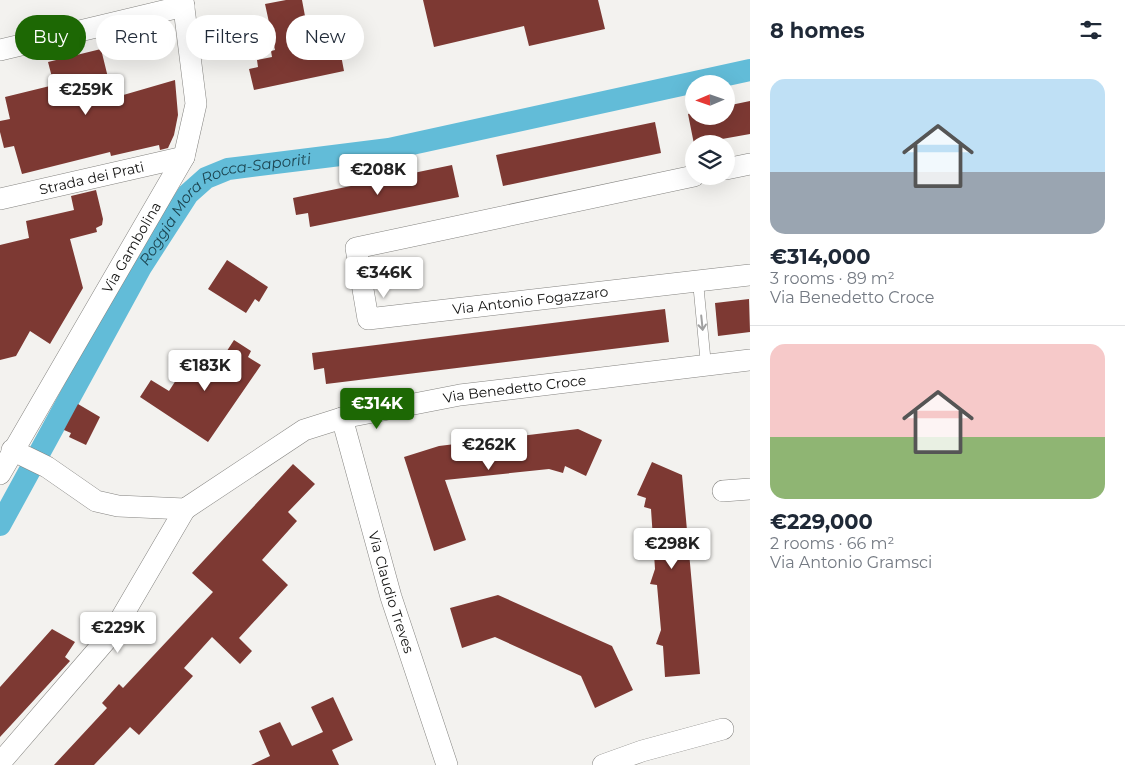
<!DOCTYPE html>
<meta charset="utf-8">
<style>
:root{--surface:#fff;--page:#f6f6f7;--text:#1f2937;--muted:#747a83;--line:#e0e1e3;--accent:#1d6804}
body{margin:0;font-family:Montserrat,sans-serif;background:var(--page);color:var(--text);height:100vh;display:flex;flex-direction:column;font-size:19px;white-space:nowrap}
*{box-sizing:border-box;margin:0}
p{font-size:16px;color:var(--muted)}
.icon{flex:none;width:28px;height:28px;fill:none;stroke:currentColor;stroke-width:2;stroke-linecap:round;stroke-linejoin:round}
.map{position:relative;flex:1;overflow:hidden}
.side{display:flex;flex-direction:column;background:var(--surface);width:375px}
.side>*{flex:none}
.guide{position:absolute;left:15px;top:15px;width:475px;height:45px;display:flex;gap:10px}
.needle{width:32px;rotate:268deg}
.controls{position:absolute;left:685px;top:75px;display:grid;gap:10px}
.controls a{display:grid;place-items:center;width:50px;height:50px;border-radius:50%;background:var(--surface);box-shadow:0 5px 20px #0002;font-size:25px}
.price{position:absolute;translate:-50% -42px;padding:0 11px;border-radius:5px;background:#fff;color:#222;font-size:16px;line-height:32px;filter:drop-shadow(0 1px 2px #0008)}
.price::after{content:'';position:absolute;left:50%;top:30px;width:15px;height:11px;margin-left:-8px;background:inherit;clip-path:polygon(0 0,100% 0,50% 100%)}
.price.on{background:var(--accent);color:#fff}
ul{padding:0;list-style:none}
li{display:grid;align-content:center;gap:10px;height:265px;padding:0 20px}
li+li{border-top:1px solid var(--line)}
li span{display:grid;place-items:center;height:155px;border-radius:15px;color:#555}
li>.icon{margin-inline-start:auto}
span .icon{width:90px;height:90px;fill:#fffc;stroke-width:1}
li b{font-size:21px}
h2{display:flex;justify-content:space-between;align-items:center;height:60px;padding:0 20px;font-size:21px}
.tag{padding:0 18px;border-radius:22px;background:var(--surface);box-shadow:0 5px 20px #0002;font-size:18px;line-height:45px}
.tag.on{background:var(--accent);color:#fff}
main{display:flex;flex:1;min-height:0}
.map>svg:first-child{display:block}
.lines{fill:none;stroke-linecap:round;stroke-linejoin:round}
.canal{stroke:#62bcd8;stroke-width:22}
.building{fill:#7d3933}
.lane-casing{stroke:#858481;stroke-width:11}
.street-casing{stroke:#858481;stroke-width:22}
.lane{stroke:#fff;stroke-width:10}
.street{stroke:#fff;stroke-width:21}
.oneway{stroke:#a0a0a0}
.labels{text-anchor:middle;stroke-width:5;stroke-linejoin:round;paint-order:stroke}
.street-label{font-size:14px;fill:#121211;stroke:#fffffe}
.water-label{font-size:15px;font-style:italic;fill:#1c4551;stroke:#fffffe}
</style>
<main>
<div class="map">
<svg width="750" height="765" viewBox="0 0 750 765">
<rect width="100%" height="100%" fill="#f3f2ef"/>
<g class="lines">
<!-- canal -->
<path class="canal" id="s1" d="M0,525l141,-258 47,-73 18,-16 22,-9 161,-20 361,-79"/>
</g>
<!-- building -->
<g class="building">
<path d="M286,0h16l8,43 5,-1 1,6 13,-3 2,7 9,-2 4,21 -90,19 -5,-21 9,-2 -1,-7 15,-3 -1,-6 4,-1 -10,-46z"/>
<path d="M423,0h175l7,29 -76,17 -5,-20 -90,21z"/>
<path d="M101,49l12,49 62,-18 3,35 -4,20 -6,13 -8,2 -1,-5 -48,11 -1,-4 -88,22 -8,-28 -10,2 -4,-16v-11l10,-2 -5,-22 49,-12 -6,-23z"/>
<path d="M750,101v33l-56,10 -6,-30 6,-2v4h32v-10z"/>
<path d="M655,122l6,31 -158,33 -7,-31z"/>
<path d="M452,165l7,32 -149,30 -2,-14 -12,2 -3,-17z"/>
<path d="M96,190l7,29 -1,6 -6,3 1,4 -27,7 13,49 -33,56 -20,-13 -14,25 -16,4v-115l29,-7 -3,-17 48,-11 -3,-14z"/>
<path d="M227,260l41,27 -9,15 -4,-3 -9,14 -38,-24z"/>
<path d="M749,299l1,33 -32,4 -3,-33z"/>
<path d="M665,309l4,33 -343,42 -2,-16 -10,2 -2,-17z"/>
<path d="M234,340l17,11 -3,6 13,8 -53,77 -68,-45 11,-17 18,11 18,-28 23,14z"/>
<path d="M78,404l22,13 -14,28 -17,-8 2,-4 -7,-3z"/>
<path d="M578,429l24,11 -16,36 -21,-10 -2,7 -14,-4 -104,11 21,60 -32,11 -30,-94 35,-11z"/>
<path d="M652,462l30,13 18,199 -35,3 -2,-31 -7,-2 5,-14 -4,-45 -7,-1 5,-15 -4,-60 -7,-2 2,-9 -9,-3z"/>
<path d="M293,464l22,20 -27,28 9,9 -35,39 26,25 -49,53 13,13 -12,13 -28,-27 -28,31 9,8 -54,59 -9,-8 -36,38h-40l53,-57 -5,-5 17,-19 4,4 90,-96 -21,-19z"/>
<path d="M498,595l114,51 21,44 -38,18 -14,-32 -86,-39 -33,11 -12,-40z"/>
<path d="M52,629l23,13 -10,15 5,4 -70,76v-50z"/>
<path d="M333,697l20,43 -21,10 7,15h-88l19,-9 -11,-25 21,-9 12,24 31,-14 -12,-25z"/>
</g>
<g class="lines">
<defs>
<path id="lane" d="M698,282l8,83"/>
<g id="street">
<path d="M0,50l184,-44"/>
<path d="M726,169l24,-5"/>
<path id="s2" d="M694,176l-338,72 12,71 382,-44"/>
<path id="s3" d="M0,199l184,-42"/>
<path id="s4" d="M342,418l49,179 56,168"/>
<path id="s5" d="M12,450l35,17 49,34 22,5 67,3 119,-79 38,-12 118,-23 290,-35"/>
<path id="s6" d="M0,474l184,-317 12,-53 -13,-104"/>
<path d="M723,491l27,-2"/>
<path d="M0,763l113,-131 72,-123"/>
<path d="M603,765l39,-14 81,-22"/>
</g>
</defs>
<!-- lane casing -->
<use href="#lane" class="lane-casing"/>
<!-- street casing -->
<use href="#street" class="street-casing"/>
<!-- lane -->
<use href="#lane" class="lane"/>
<!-- street -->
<use href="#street" class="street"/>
</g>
<!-- one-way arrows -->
<defs><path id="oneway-shaft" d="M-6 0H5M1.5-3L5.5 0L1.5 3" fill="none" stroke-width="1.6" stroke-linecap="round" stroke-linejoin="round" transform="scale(1.25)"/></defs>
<use class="oneway" href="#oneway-shaft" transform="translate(702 323) rotate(84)"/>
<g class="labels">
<!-- street labels -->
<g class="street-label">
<text dy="5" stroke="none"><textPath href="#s3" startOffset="94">Strada dei Prati</textPath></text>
<text dy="5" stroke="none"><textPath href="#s6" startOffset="262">Via Gambolina</textPath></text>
<text dy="5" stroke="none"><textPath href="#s2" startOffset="581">Via Antonio Fogazzaro</textPath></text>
<text dy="5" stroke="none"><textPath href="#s5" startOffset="546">Via Benedetto Croce</textPath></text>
<text dy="5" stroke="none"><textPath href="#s4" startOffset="181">Via Claudio Treves</textPath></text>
</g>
<!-- water labels -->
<g class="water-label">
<text dy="5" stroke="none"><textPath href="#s1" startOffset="405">Roggia Mora Rocca-Saporiti</textPath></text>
</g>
</g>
</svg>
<div class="controls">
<a><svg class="needle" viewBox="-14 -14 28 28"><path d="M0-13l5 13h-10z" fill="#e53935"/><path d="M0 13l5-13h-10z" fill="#747a83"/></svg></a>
<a><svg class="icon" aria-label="layers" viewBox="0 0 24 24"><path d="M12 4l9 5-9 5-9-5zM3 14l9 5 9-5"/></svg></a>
</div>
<b class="price" style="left:86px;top:116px">€259K</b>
<b class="price" style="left:378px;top:196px">€208K</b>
<b class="price" style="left:384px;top:299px">€346K</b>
<b class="price" style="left:205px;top:392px">€183K</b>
<b class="price on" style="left:377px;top:430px">€314K</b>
<b class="price" style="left:489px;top:471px">€262K</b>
<b class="price" style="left:672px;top:570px">€298K</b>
<b class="price" style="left:118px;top:654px">€229K</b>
<div class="guide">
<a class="tag on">Buy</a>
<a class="tag">Rent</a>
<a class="tag">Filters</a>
<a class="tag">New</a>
</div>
</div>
<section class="side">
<h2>8 homes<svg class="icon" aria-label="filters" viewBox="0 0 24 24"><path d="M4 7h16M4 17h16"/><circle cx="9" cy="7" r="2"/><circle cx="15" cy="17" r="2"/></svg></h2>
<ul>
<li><span style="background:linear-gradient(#bfe0f5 60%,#9aa5b1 0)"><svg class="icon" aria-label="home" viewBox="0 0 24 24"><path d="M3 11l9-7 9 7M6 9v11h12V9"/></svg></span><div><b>€314,000</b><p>3 rooms · 89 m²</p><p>Via Benedetto Croce</p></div></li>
<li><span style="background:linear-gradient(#f6c9c9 60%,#8fb573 0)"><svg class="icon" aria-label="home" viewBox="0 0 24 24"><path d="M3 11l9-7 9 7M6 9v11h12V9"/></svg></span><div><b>€229,000</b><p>2 rooms · 66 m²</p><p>Via Antonio Gramsci</p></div></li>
</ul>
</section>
</main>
